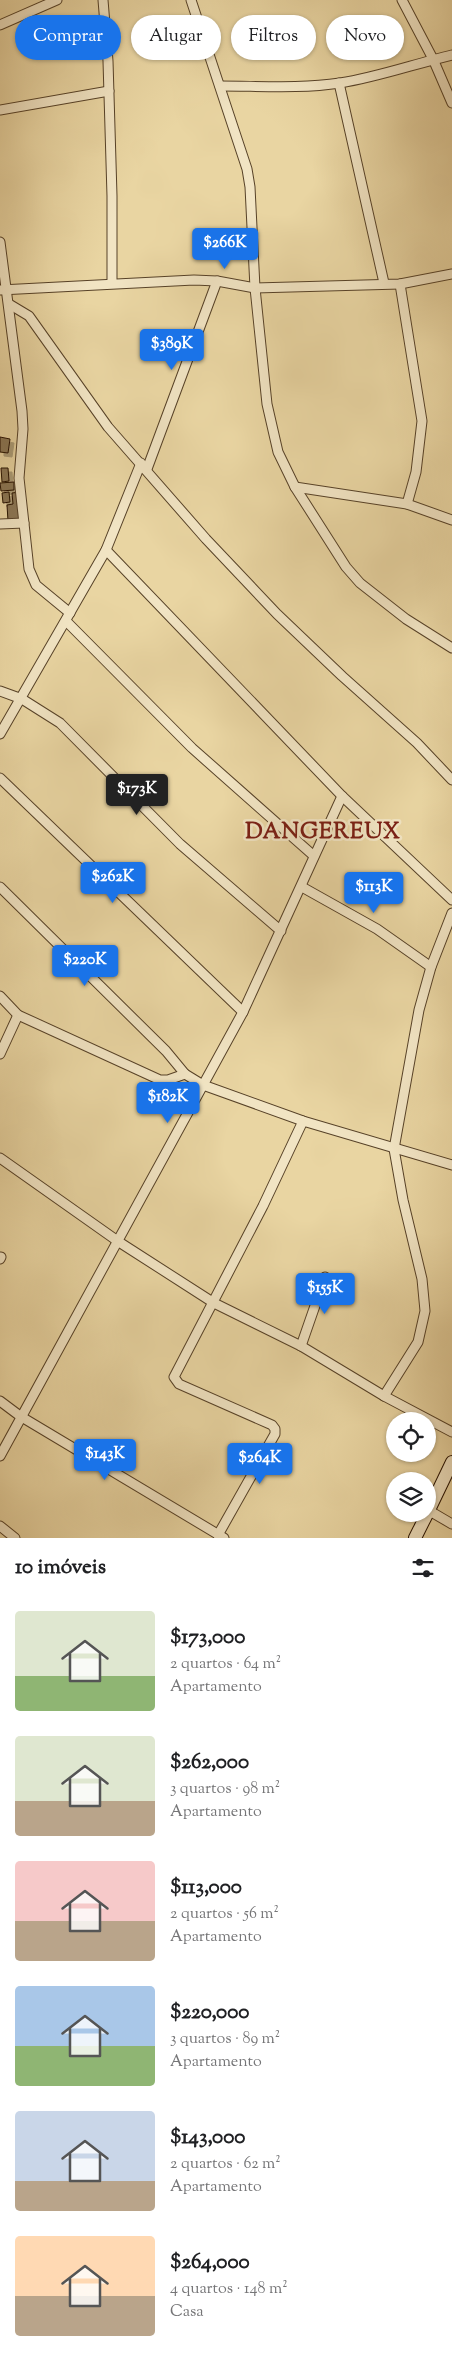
<!DOCTYPE html>
<html lang="pt">
<meta charset="utf-8">
<style>
:root{--surface:#fff;--page:#f2f2f2;--text:#202124;--muted:#757577;--accent:#1a73e8}
body{margin:0;font-family:"Sorts Mill Goudy",serif;background:var(--page);color:var(--text);height:100vh;display:flex;flex-direction:column;font-size:19px;white-space:nowrap}
*{box-sizing:border-box;margin:0}
p{font-size:16px;color:var(--muted)}
.icon{flex:none;width:28px;height:28px;fill:none;stroke:currentColor;stroke-width:2;stroke-linecap:round;stroke-linejoin:round}
.map{position:relative;height:1538px;overflow:hidden}
.panel{display:flex;flex-direction:column;background:var(--surface);flex:1}
.panel>*{flex:none}
.banner{position:absolute;left:15px;top:15px;width:422px;height:45px;display:flex;gap:10px}
.fabs{position:absolute;left:386px;top:1412px;display:grid;gap:10px}
.fabs a{display:grid;place-items:center;width:50px;height:50px;border-radius:50%;background:var(--surface);box-shadow:0 1px 4px #0004;font-size:25px}
.price{position:absolute;translate:-50% -42px;padding:0 11px;border-radius:5px;background:var(--accent);color:#fff;font-size:16px;line-height:32px;filter:drop-shadow(0 1px 2px #0008)}
.price::after{content:'';position:absolute;left:50%;top:30px;width:15px;height:11px;margin-left:-8px;background:inherit;clip-path:polygon(0 0,100% 0,50% 100%)}
.price.on{background:#222;color:#fff}
ul{padding:0;list-style:none}
li{display:flex;align-items:center;gap:15px;height:125px;padding:0 15px}
li span{display:grid;place-items:center;flex:none;width:140px;height:100px;border-radius:5px;color:#555}
li>.icon{margin-inline-start:auto}
span .icon{width:60px;height:60px;fill:#fffc;stroke-width:1}
li b{font-size:21px}
h2{display:flex;justify-content:space-between;align-items:center;height:60px;padding:0 15px;font-size:21px}
.pill{padding:0 18px;border-radius:22px;background:var(--surface);box-shadow:0 1px 4px #0004;font-size:18px;line-height:45px}
.pill.on{background:var(--accent);color:#fff}
.map>svg:first-child{display:block}
.building{fill:#8b7754;stroke:#261100;filter:url(#shadow)}
.lines{fill:none;stroke-linecap:round;stroke-linejoin:round}
.street-casing{stroke:#574228;stroke-width:11}
.secondary-casing{stroke:#261100;stroke-width:14}
.street{stroke:#f1e4c3;stroke-width:9}
.secondary{stroke:#f1e4c3;stroke-width:12}
.labels{text-anchor:middle;stroke-width:5;stroke-linejoin:round;paint-order:stroke}
.district-label{font-size:22px;font-weight:bold;letter-spacing:1px;fill:#7a1f14;stroke:#f1e4c3}
</style>
<div class="map">
<svg width="452" height="1538" viewBox="0 0 452 1538">
<defs>
<filter id="shadow"><feDropShadow dx="4" dy="4" stdDeviation="0" flood-color="#0004"/></filter>
</defs>
<rect width="100%" height="100%" fill="#e9d5a2"/>
<filter id="stains"><feTurbulence type="fractalNoise" baseFrequency=".004" numOctaves="4"/><feColorMatrix values="0 0 0 0 .2 0 0 0 0 .09 0 0 0 0 .02 0 0 0 .5 -.17"/></filter>
<radialGradient id="worn" r=".72"><stop offset=".6" stop-color="#630" stop-opacity="0"/><stop offset="1" stop-color="#630" stop-opacity=".3"/></radialGradient>
<!-- building -->
<g class="building">
<path d="M0,437l10,2 -2,14 -8,-1z"/>
<path d="M1,468h7l1,13 -7,1z"/>
<path d="M14,482v8l-13,1 -1,-8z"/>
<path d="M9,492l1,10 -7,1 -1,-10z"/>
<path d="M20,492l2,28 -14,1 -1,-16 6,-1 -1,-11z"/>
</g>
<g class="lines">
<defs>
<g id="street">
<path d="M103,0l5,61 4,135v87"/>
<path d="M191,0l56,169 3,18 5,101 12,116 11,48 17,35 51,80 14,16 46,36 46,29"/>
<path d="M402,0l31,59 19,44"/>
<path d="M0,25l57,-25"/>
<path d="M339,83l45,200"/>
<path d="M220,86c40,0 81,3 120,-3 38,-6 74,-19 112,-28"/>
<path d="M0,110l109,-19"/>
<path d="M0,242l22,169 1,18 -4,49 10,91 7,16 34,28"/>
<path d="M400,284l22,137 -6,51 -9,32"/>
<path d="M0,290l194,-10 23,1 38,7 145,-4 52,-10"/>
<path d="M9,304l20,12 79,111 98,112 71,75 65,62 75,67 35,37"/>
<path d="M147,469l70,-188"/>
<path d="M295,487l112,17 45,16"/>
<path d="M0,524l24,-1"/>
<path d="M106,550l236,246 110,104"/>
<path d="M66,621l126,127 122,108"/>
<path d="M0,691l22,8 38,24 120,121 101,87"/>
<path d="M0,734l106,-184 35,-87"/>
<path d="M0,778l243,234"/>
<path d="M0,887l166,164 19,23"/>
<path d="M302,887l75,42 54,38"/>
<path d="M0,996l18,19 142,65h8l17,-6 18,11 100,36 149,44"/>
<path d="M0,1054l18,-39"/>
<path d="M0,1158l119,84 95,61 87,43 83,50 68,36"/>
<path d="M0,1259l1,-2"/>
<path d="M301,1346l24,-69"/>
<path d="M384,1396l34,-54 7,-31 -3,-32 -19,-79 -9,-51 25,-139 12,-43 21,-54"/>
<path d="M0,1401l20,15 204,122"/>
<path d="M0,1456l243,-444 99,-216"/>
<path d="M428,1510l24,14"/>
<path d="M0,1526l15,12"/>
<path d="M218,1535l57,-101v-5l-3,-4 -93,-41 -5,-7 89,-171 40,-85"/>
</g>
<g id="secondary">
<path d="M428,1512l24,-50"/>
<path d="M415,1538l12,-24"/>
</g>
</defs>
<!-- street casing -->
<use href="#street" class="street-casing"/>
<!-- secondary casing -->
<use href="#secondary" class="secondary-casing"/>
<!-- street -->
<use href="#street" class="street"/>
<!-- secondary -->
<use href="#secondary" class="secondary"/>
</g>
<g class="labels">
<!-- district labels -->
<g class="district-label">
<text x="323" y="838">DANGEREUX</text>
</g>
</g>
<rect width="100%" height="100%" filter="url(#stains)"/>
<rect width="100%" height="100%" fill="url(#worn)"/>
</svg>
<div class="fabs">
<a><svg class="icon" aria-label="locate" viewBox="0 0 24 24"><circle cx="12" cy="12" r="6"/><path d="M12 2v4M12 18v4M2 12h4M18 12h4"/></svg></a>
<a><svg class="icon" aria-label="layers" viewBox="0 0 24 24"><path d="M12 4l9 5-9 5-9-5zM3 14l9 5 9-5"/></svg></a>
</div>
<b class="price" style="left:225px;top:270px">$266K</b>
<b class="price" style="left:172px;top:371px">$389K</b>
<b class="price on" style="left:137px;top:816px">$173K</b>
<b class="price" style="left:113px;top:904px">$262K</b>
<b class="price" style="left:374px;top:914px">$113K</b>
<b class="price" style="left:85px;top:987px">$220K</b>
<b class="price" style="left:168px;top:1124px">$182K</b>
<b class="price" style="left:325px;top:1315px">$155K</b>
<b class="price" style="left:105px;top:1481px">$143K</b>
<b class="price" style="left:260px;top:1485px">$264K</b>
<div class="banner">
<a class="pill on">Comprar</a>
<a class="pill">Alugar</a>
<a class="pill">Filtros</a>
<a class="pill">Novo</a>
</div>
</div>
<section class="panel">
<h2>10 imóveis<svg class="icon" aria-label="filters" viewBox="0 0 24 24"><path d="M4 7h16M4 17h16"/><circle cx="9" cy="7" r="2"/><circle cx="15" cy="17" r="2"/></svg></h2>
<ul>
<li><span style="background:linear-gradient(#dfe7d0 65%,#8fb573 0)"><svg class="icon" aria-label="home" viewBox="0 0 24 24"><path d="M3 11l9-7 9 7M6 9v11h12V9"/></svg></span><div><b>$173,000</b><p>2 quartos · 64 m²</p><p>Apartamento</p></div></li>
<li><span style="background:linear-gradient(#dfe7d0 65%,#b9a48a 0)"><svg class="icon" aria-label="home" viewBox="0 0 24 24"><path d="M3 11l9-7 9 7M6 9v11h12V9"/></svg></span><div><b>$262,000</b><p>3 quartos · 98 m²</p><p>Apartamento</p></div></li>
<li><span style="background:linear-gradient(#f6c9c9 60%,#b9a48a 0)"><svg class="icon" aria-label="home" viewBox="0 0 24 24"><path d="M3 11l9-7 9 7M6 9v11h12V9"/></svg></span><div><b>$113,000</b><p>2 quartos · 56 m²</p><p>Apartamento</p></div></li>
<li><span style="background:linear-gradient(#a9c7e8 60%,#8fb573 0)"><svg class="icon" aria-label="home" viewBox="0 0 24 24"><path d="M3 11l9-7 9 7M6 9v11h12V9"/></svg></span><div><b>$220,000</b><p>3 quartos · 89 m²</p><p>Apartamento</p></div></li>
<li><span style="background:linear-gradient(#c9d6e8 70%,#b9a48a 0)"><svg class="icon" aria-label="home" viewBox="0 0 24 24"><path d="M3 11l9-7 9 7M6 9v11h12V9"/></svg></span><div><b>$143,000</b><p>2 quartos · 62 m²</p><p>Apartamento</p></div></li>
<li><span style="background:linear-gradient(#ffd9b3 60%,#b9a48a 0)"><svg class="icon" aria-label="home" viewBox="0 0 24 24"><path d="M3 11l9-7 9 7M6 9v11h12V9"/></svg></span><div><b>$264,000</b><p>4 quartos · 148 m²</p><p>Casa</p></div></li>
</ul>
</section>
